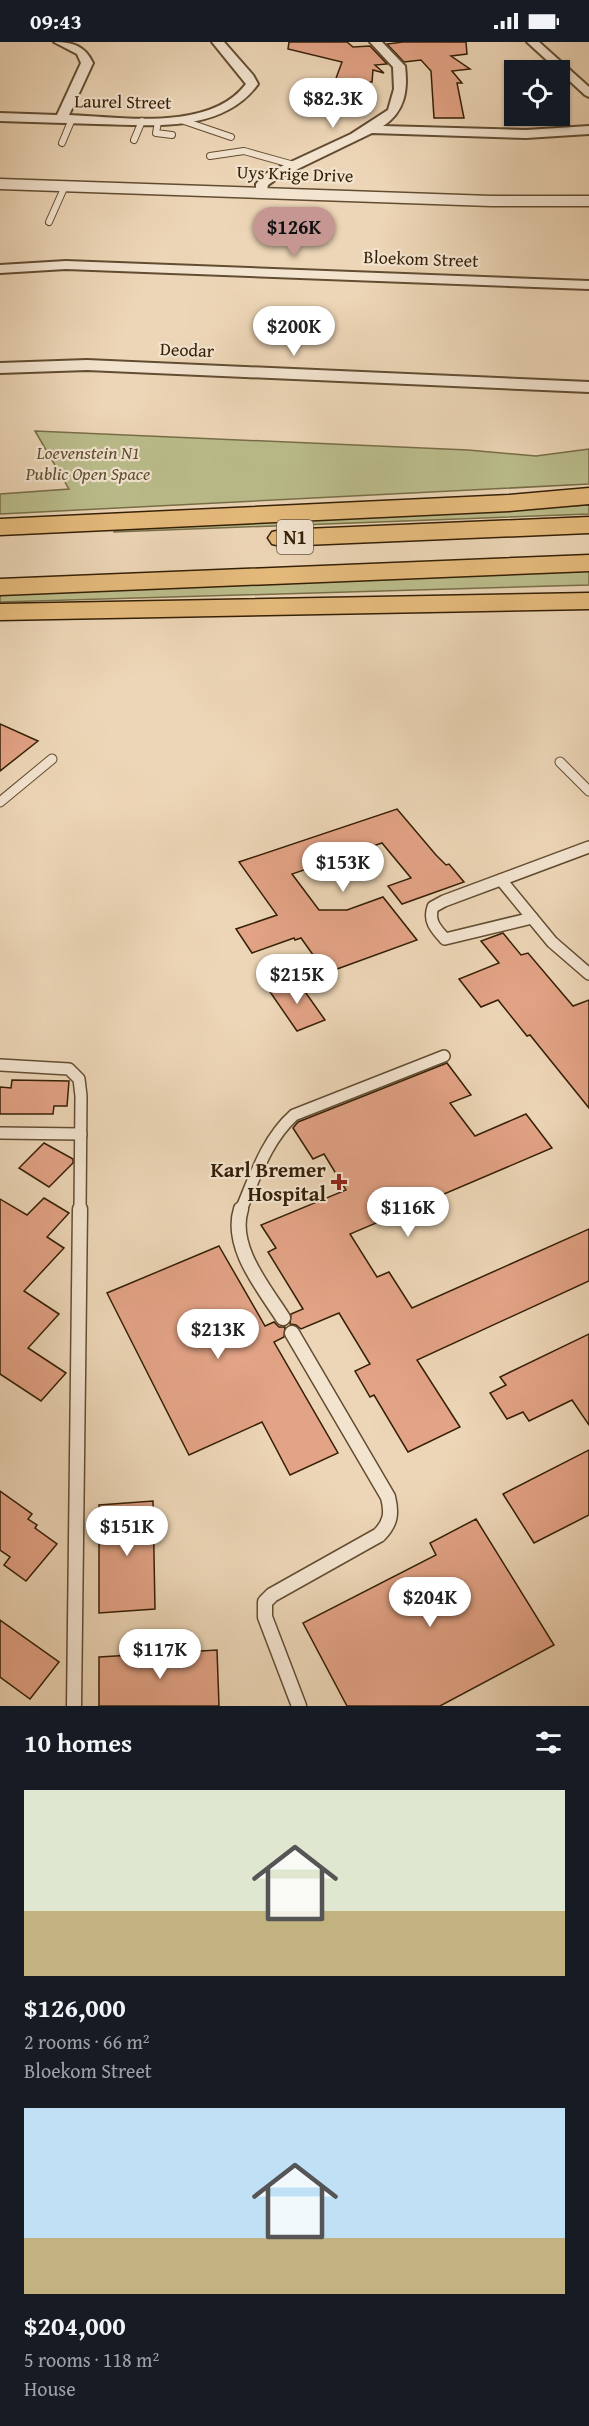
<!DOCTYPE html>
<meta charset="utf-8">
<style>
:root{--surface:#171b24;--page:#20242c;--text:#f1f3f6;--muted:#9ea1a6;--accent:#c59692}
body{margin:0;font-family:"Gentium Book Plus",serif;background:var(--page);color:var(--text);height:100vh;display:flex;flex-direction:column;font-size:22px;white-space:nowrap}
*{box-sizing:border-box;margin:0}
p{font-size:20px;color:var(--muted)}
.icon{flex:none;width:33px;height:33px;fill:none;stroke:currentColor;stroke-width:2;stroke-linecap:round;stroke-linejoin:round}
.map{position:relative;height:1664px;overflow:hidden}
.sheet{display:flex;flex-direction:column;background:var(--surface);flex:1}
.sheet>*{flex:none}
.fabs{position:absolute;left:504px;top:18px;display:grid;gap:12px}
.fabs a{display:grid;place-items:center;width:66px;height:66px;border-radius:0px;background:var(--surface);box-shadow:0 2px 4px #0004;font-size:30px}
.price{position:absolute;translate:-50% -51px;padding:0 14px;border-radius:21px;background:#fff;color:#222;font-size:20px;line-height:39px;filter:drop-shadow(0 2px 3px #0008)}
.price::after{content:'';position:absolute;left:50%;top:36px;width:18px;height:14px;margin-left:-9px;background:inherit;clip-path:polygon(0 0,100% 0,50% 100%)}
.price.active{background:var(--accent);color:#111}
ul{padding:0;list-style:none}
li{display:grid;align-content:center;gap:12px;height:318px;padding:0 24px}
li span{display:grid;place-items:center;height:186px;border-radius:0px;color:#555}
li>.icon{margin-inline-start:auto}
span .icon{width:108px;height:108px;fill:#fffc;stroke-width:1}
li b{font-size:26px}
h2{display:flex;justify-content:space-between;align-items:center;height:72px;padding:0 24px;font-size:26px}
.status{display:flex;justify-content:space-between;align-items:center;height:42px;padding:0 30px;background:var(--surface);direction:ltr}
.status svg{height:16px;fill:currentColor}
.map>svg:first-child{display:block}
.green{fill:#bbbd8c;stroke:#786e48;stroke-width:1.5}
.building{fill:#e3a386;stroke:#341f05;stroke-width:1.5}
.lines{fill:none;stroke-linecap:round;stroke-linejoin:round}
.service-far3-casing{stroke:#624d32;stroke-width:8}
.service-far2-casing{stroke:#624d32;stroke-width:11}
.service-far1-casing{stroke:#624d32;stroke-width:14}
.service-casing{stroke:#624d32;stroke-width:17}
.minor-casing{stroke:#624d32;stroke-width:4}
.tertiary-casing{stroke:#624d32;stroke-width:3}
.motorway-casing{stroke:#341f05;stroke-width:3}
.service-far3{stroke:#f3e4d0;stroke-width:6}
.service-far2{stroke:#f3e4d0;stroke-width:9}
.service-far1{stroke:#f3e4d0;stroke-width:11}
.service{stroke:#f3e4d0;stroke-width:14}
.minor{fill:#f3e4d0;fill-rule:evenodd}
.tertiary{fill:#f3e4d0;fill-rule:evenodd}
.motorway{fill:#e6bb7c;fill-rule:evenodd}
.poi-dot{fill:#8f2418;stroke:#f3e4d0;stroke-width:2}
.labels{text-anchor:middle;stroke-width:4.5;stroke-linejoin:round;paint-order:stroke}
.far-street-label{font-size:18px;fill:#341f05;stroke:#f3e4d0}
.far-park-label{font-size:18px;font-style:italic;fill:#5c4e2e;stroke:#f3e4d0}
.shield{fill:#f3e4d0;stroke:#6d5a42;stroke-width:1.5}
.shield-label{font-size:20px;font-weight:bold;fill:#341f05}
.poi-label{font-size:21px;font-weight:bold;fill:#341f05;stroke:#f3e4d0;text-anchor:end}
</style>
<div class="status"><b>09:43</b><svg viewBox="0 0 49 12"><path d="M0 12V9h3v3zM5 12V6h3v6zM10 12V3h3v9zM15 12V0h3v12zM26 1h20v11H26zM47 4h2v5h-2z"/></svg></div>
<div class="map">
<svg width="589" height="1664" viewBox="0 0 589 1664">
<rect width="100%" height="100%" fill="#edd6b7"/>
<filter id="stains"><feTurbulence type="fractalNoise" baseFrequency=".00333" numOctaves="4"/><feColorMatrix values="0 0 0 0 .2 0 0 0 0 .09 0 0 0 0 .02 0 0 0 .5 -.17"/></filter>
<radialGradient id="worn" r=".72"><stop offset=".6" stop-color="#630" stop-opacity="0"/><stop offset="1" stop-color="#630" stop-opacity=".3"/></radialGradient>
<!-- green -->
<g class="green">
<path d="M35,389l433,19 68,6 53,-7v35l-589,30v-20l69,-5z"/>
<path d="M589,463v9l-475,18v-4z"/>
<path d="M589,529v14l-589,17v-7z"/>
</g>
<!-- building -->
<g class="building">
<path d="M289,0h58l6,5 17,-1 17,18 -12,1 9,8 -11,-3 -1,12 -37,-1 7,-19 -54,-13z"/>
<path d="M403,0h63l1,12 -16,2 19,13 -18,2 10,12h-5l7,35h-30l-3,-47 -10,-11 -17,2 -17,-18z"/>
<path d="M0,682l38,17 -38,30z"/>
<path d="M397,767l39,46 10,10 3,-1 15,18 -62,22 -14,-18 23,-8 -29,-35 -90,31 27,36h28l36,-13 34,43 -91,33 -25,-35 -6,2 -1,-2 -42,15 -16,-24 41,-14 -38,-53z"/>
<path d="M503,891l18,22 7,-2 45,53 16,-6v108l-59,-73 -3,1 -29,-36 -17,7 -22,-28 40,-16 -18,-22z"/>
<path d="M296,937l29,41 -28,11 -29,-42z"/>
<path d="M447,1021l24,32 -21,8 25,33 51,-22 26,34 -202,86 27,43 12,-5 23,36 177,-79v52l-172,79 43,67 -52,25 -34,-57 -4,2 -15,-26 15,-7 -31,-51 -38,16 -5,-4 -6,-1 1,-10 12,-5 -35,-57 8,-4 -15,-23 85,-35 -22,-36 -11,5 -20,-31 5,-6z"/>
<path d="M12,1038l57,1 -2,25h-13l-1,8h-53v-27l11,1z"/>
<path d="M44,1101l29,16v4l-24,24 -30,-19z"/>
<path d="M44,1156l25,15 -22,24 17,11 -40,43 35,23 -31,34 38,25 -25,28 -41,-27v-175l27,16z"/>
<path d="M219,1204l46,80 9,-4 5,5h6l-1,10 -10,5 64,111 -48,22 -28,-53 -73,33 -82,-162z"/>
<path d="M589,1292v91l-17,-25 -43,21 -6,-9 -16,7 -17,-26 16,-8 -6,-8z"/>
<path d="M589,1408v65l-55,28 -31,-49z"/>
<path d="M0,1449l32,23 -4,5 9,6 -2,3 22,16 -31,37 -22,-16 6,-8 -10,-7z"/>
<path d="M153,1459l2,108 -56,4v-108z"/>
<path d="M476,1477l78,126 -114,61h-93l-44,-83 133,-68 -6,-12z"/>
<path d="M0,1578l59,42 -29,37 -30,-22z"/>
<path d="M217,1608l2,56h-120v-49z"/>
</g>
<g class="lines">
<defs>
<g id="service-far3">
<path d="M184,79l47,16"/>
<path d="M158,80l-2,11 16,2"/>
<path d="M134,98l8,-19"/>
<path d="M62,101l10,-24"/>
<path d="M210,114l34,-5 50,14"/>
<path d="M49,180l16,-36"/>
</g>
<g id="service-far2">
<path d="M560,720l29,29"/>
<path d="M0,760l52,-43"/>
</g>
<g id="service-far1">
<path d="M501,838l51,62 37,32"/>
<path d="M532,876l-87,21c-9,-10 -17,-18 -12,-32l11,-6 145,-54"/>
<path d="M0,1023l69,4 10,10 2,17 -1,114"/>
<path d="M0,1091l81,1"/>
<path d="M241,1168c14,-33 25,-70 53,-95l150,-59"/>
</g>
<g id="service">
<path d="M241,1167c-12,38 23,79 42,109"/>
<path d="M292,1291l96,164c4,16 3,26 -9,38l-107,60 -7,7v15l34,89"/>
<path d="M74,1664l6,-497"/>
</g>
<g id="minor">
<path d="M54,0c19,0 31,4 39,21l-24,52c52,2 141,17 177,-31l-34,-42h12l29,33 5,9c-36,50 -108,41 -162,40 -32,-1 -64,-2 -96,-3v-8l57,2 24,-52 -4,-9z"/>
<path d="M370,0h12l23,24c3,24 0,46 -22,60l143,4 63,-4v8l-63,4 -154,-5 -97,47 -7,5 -2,10h-10v-11l9,-10 86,-40 37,-24 6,-21 -1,-22z"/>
<path d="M527,0h12l50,45v10l-4,-2z"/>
<path d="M66,219l523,20v8l-523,-20 -66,4v-8z"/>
<path d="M87,318l502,22v10l-502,-22 -87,3v-10z"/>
</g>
<path id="tertiary" d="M0,137l491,17h98v10h-98l-491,-17z"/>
<g id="motorway">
<path d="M589,446v16l-80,7 -509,24v-16l509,-24z"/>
<path d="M589,475v16l-308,13 -9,-2 -4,-6 4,-6 9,-2z"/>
<path d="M589,513v16l-589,24v-16z"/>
<path d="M589,551v16l-589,11v-16z"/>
</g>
</defs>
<!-- service-far3 casing -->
<use href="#service-far3" class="service-far3-casing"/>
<!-- service-far2 casing -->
<use href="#service-far2" class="service-far2-casing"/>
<!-- service-far1 casing -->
<use href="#service-far1" class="service-far1-casing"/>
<!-- service casing -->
<use href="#service" class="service-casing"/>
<!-- minor casing -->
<use href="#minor" class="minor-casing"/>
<!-- tertiary casing -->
<use href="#tertiary" class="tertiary-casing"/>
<!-- motorway casing -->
<use href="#motorway" class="motorway-casing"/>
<!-- service-far3 -->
<use href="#service-far3" class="service-far3"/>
<!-- service-far2 -->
<use href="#service-far2" class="service-far2"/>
<!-- service-far1 -->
<use href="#service-far1" class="service-far1"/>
<!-- service -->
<use href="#service" class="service"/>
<!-- minor -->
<use href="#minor" class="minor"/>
<!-- tertiary -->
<use href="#tertiary" class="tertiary"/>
<!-- motorway -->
<use href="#motorway" class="motorway"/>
</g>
<!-- markers -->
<path class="poi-dot" d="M336 1131h6v6h6v6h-6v6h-6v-6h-6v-6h6z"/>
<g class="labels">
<!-- far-street labels -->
<g class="far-street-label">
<text transform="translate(123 60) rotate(1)" y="6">Laurel Street</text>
<text transform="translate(295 132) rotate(2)" y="6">Uys Krige Drive</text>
<text transform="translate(421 217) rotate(2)" y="6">Bloekom Street</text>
<text transform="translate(187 308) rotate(2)" y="6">Deodar</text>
</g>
<!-- far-park labels -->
<g class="far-park-label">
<text x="88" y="417">Loevenstein N1<tspan x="88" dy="21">Public Open Space</tspan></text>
</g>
<!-- shield labels -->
<rect class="shield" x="277" y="478" width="36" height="34" rx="4.5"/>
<g class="shield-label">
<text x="295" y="502">N1</text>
</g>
<!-- poi labels -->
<g class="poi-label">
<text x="326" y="1135">Karl Bremer<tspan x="326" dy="24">Hospital</tspan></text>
</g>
</g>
<rect width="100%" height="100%" filter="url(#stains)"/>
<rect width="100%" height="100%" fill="url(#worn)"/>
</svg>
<div class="fabs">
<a><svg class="icon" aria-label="locate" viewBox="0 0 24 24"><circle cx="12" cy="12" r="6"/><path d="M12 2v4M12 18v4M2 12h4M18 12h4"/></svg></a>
</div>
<b class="price" style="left:333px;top:87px">$82.3K</b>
<b class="price active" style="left:294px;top:216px">$126K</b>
<b class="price" style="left:294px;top:315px">$200K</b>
<b class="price" style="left:343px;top:851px">$153K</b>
<b class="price" style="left:297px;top:963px">$215K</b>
<b class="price" style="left:408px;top:1196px">$116K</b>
<b class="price" style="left:218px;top:1318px">$213K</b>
<b class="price" style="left:127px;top:1515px">$151K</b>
<b class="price" style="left:430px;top:1586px">$204K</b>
<b class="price" style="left:160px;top:1638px">$117K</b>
</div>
<section class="sheet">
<h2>10 homes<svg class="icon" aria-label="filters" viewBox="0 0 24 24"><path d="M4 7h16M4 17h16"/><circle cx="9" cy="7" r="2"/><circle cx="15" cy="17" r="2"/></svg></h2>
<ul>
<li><span style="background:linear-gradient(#dfe7d0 65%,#c2b280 0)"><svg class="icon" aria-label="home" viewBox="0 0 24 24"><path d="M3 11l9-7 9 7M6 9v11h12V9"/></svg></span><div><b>$126,000</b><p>2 rooms · 66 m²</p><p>Bloekom Street</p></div></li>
<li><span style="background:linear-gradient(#bfe0f5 70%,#c2b280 0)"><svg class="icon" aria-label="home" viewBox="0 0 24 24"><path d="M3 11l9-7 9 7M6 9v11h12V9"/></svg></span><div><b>$204,000</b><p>5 rooms · 118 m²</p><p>House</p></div></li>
</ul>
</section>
